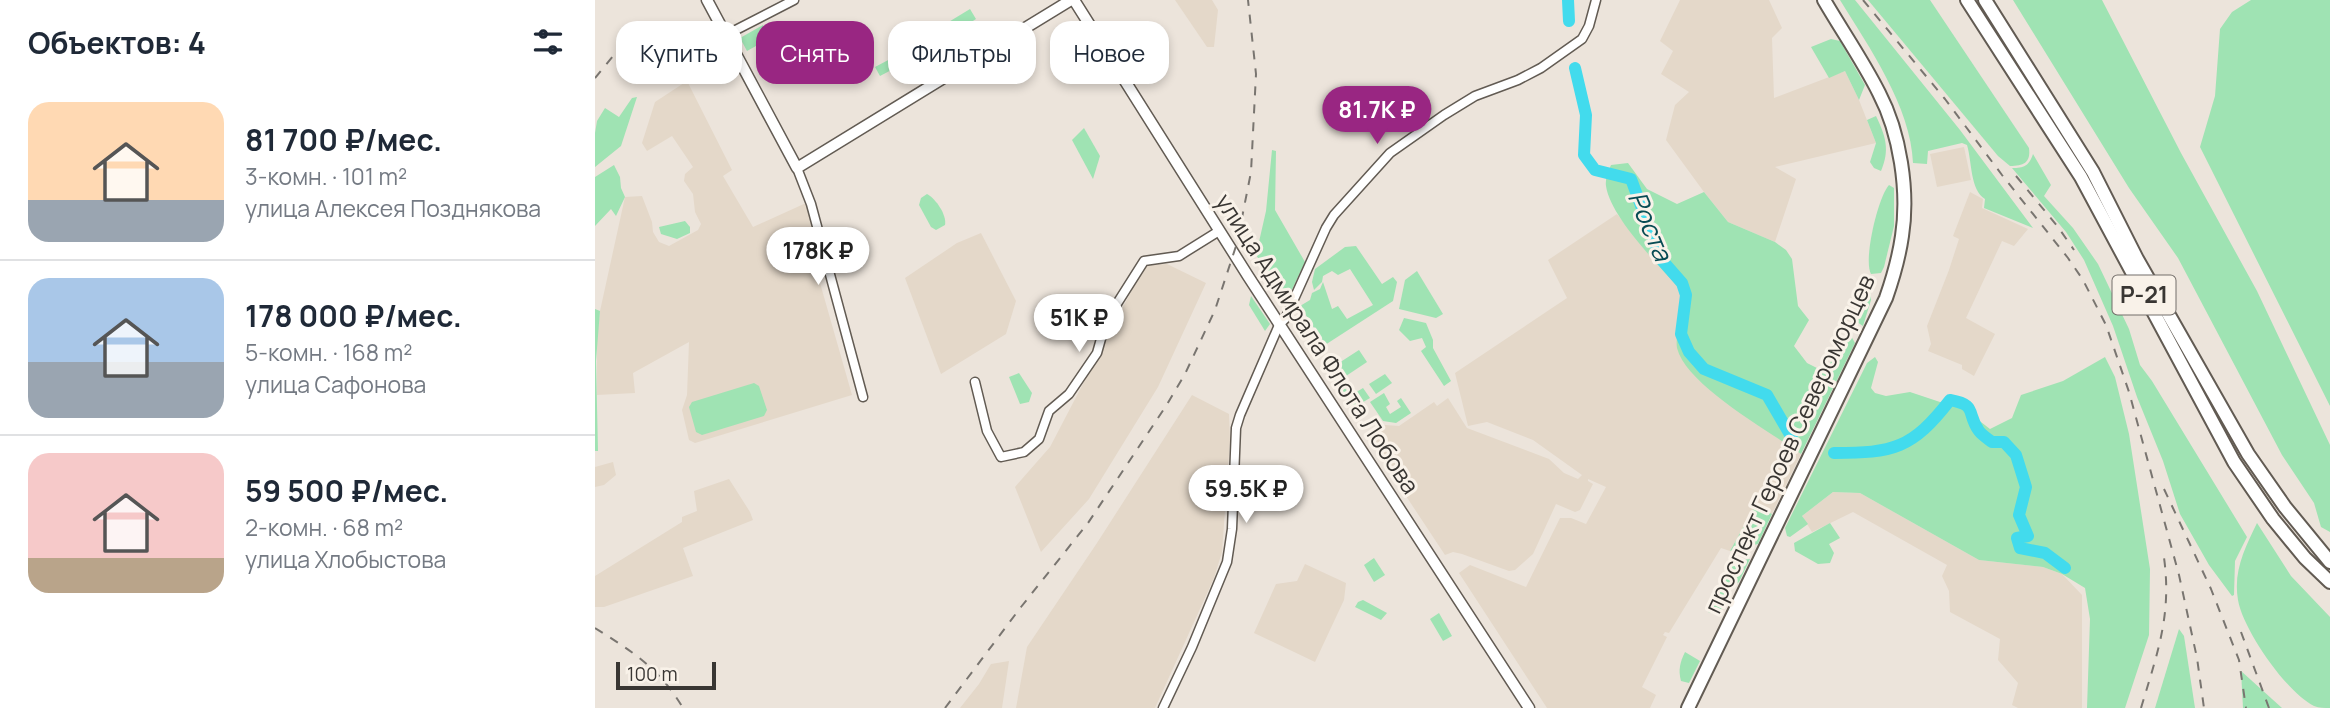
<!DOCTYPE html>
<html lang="ru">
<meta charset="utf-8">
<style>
:root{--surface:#fff;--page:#f2f2f3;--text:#1f2937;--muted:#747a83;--line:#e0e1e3;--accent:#992682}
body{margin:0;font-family:Manrope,sans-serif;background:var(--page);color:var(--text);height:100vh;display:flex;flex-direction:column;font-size:26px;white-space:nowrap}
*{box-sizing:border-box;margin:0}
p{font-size:23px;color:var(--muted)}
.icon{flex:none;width:38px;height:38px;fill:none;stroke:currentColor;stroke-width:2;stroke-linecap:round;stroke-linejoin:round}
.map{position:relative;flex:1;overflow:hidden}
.sheet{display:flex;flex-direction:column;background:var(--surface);width:595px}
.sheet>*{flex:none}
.banner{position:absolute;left:21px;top:21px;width:665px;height:63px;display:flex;gap:14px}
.scale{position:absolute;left:21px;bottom:18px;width:100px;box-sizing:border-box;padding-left:7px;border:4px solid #393633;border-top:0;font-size:19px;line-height:24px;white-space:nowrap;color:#393633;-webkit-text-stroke:5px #f9f2e9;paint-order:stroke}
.price{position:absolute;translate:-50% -60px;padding:0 16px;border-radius:24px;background:#fff;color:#222;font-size:23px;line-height:46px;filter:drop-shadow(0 2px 4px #0008)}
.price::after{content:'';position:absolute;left:50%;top:42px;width:21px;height:16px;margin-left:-10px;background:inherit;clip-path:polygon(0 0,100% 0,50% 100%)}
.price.active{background:var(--accent);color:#fff}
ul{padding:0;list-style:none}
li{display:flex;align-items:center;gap:21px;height:175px;padding:0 28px}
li+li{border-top:2px solid var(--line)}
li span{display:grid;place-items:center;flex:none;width:196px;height:140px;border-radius:21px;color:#555}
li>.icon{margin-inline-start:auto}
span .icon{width:84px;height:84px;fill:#fffc;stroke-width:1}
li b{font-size:30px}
h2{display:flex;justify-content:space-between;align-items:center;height:84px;padding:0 28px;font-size:30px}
.pill{padding:0 24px;border-radius:21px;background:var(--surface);box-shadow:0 4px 10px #0003;font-size:24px;line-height:63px}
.pill.active{background:var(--accent);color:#fff}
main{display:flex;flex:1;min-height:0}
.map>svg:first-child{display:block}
.built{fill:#e4d8c9}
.green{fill:#9fe3b3}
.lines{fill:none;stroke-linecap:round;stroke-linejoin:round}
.river{stroke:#42dbed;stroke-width:12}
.minor-casing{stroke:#625b53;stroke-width:11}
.tertiary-casing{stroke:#625b53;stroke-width:13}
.primary-casing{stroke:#625b53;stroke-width:16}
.minor{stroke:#fff;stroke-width:8}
.tertiary{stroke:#fff;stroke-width:10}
.primary{stroke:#fff;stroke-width:12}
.rail{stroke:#797570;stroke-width:2;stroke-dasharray:9 9;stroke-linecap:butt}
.labels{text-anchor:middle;stroke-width:6;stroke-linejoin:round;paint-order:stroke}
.shield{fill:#f9f2e9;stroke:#736e6a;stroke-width:2}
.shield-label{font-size:23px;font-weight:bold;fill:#393633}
.street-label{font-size:24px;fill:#393633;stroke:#f9f2e9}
.water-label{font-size:26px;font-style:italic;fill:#084c54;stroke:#f9f2e9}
</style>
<main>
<section class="sheet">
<h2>Объектов: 4<svg class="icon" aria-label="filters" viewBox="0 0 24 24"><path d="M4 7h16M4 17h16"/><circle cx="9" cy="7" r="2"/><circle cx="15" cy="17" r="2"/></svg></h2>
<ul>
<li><span style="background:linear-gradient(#ffd9b3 70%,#9aa5b1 0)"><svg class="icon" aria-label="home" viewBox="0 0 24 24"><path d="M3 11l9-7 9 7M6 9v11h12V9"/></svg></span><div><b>81 700 ₽/мес.</b><p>3-комн. · 101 m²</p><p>улица Алексея Позднякова</p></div></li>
<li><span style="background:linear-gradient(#a9c7e8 60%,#9aa5b1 0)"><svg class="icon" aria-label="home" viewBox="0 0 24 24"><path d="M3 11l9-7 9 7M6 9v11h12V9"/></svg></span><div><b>178 000 ₽/мес.</b><p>5-комн. · 168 m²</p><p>улица Сафонова</p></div></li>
<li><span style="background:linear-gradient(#f6c9c9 75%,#b9a48a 0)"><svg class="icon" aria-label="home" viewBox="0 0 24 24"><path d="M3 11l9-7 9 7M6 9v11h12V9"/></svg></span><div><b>59 500 ₽/мес.</b><p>2-комн. · 68 m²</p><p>улица Хлобыстова</p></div></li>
</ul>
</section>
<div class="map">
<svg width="1735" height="708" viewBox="0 0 1735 708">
<rect width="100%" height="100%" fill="#ece4db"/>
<!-- built -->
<g class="built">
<path d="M580,0h37l6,10 -4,37h-7z"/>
<path d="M1085,0h89l13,28 -10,10 2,60 71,-27 14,29 17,43 -101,24 21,12 -21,63 -47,-20 -24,-30 -38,-52 9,-35 14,-13 -28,-18 12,-23 -13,-10z"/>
<path d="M92,81l45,89 -9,6 30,51 53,-24 15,62 -5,4 36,126 -157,48 -6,-3 -7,-30 5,-15 2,-53 -56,31 2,20 -38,2v-58l3,-26 25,-114 17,-1 10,26 1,10 6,10 10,4 29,-16 3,-6 -6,-12 -2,-18 -9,-13 1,-7 8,-7 -21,-31 -25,15 -5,-8 13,-41z"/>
<path d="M1369,147l7,33 -34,7 -7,-33z"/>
<path d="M1375,192l13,7 -1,9 46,21 -14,17 -12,-5 -36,77 29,16 -21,42 -12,-7v-4l-34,-14 3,-7 -4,-18 22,-56 10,-31 -6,-3z"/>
<path d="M1022,214l67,80 -7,53 105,93 19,14 -29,60 -17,-8 -25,45 -9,-3 -52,85 -4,-1 -2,3 4,2 -25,50 14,8 -6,13h-103l-88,-135 11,-8 56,22 34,-69h11l15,6 20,-37 -18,-8v2l5,3 -13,26 -5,2 -19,-8 -23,50 -18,16 -6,1 -47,-17 -9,-2 -8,3 -78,-118 18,-12 14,1 35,-24 3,4 11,-8 19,30 82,31 15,14 14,6 4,-4 -49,-35 -46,-18 -19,4 -13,-53 112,-75 -19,-38z"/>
<path d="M386,233l35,68 -10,33 -65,40 -36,-96 52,-35z"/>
<path d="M572,264l39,19 -48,104 -69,112 -48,53 -26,-65 35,-40 95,-182z"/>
<path d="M597,395l37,19 1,26 -8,112 -8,26 -59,130h-139l11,-61 70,-104z"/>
<path d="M18,462l3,13 -12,10 -9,2v-20z"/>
<path d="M134,479l21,33 3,8 -70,28 10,28 -89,31h-9v-31l87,-54v-5l15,-6 -3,-20z"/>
<path d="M1238,492l27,1 119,67 64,7 19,7 20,21v113h-64l-6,-3 6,-22 -20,-23 2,-21 -50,-27 -1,-21 -7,-15 5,-11 -94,-53 -41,20 -10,-16z"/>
<path d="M710,564l41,19 -2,17 -29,62 -61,-29 22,-49 21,-3z"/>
<path d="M414,661l-7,47h-42l19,-24 12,-20z"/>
</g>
<!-- green -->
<g class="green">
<path d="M1245,0h15l105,130 73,98 -49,-20 1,-9c-15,-9 -13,-38 -18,-54l-5,-2 -34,8 -1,13 -14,-1c-2,-56 -44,-116 -73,-163z"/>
<path d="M1273,0h62l99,148c2,15 -6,18 -19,18l-12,-10z"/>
<path d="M1418,0h89l79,153 76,138 73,154v87l-9,-5 -7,-24 -32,-48 -104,-197 -49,-70z"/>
<path d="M1656,0h79v406l-130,-259 15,-51 5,-67 12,-17z"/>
<path d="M375,9l6,10 -22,14 -7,-10z"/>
<path d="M168,25l7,13 -23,13 -7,-13z"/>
<path d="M1236,39l9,2 25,44 -6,15 -14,-29 -16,7 -18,-31z"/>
<path d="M316,48l5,9 -36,19 -5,-9z"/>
<path d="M42,97l-16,49 -26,21v-34l2,-12 8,-13 14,9 13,-19z"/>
<path d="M1281,116c10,21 14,34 5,55l-7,-3 -4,-6 6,-19 -9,-23z"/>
<path d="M489,128l16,28 -7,23 -21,-39z"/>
<path d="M677,150l4,1 -1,59 30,52 -18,38 -31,-45 10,-44z"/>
<path d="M1438,154l18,31 -7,11 29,32 25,36 31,65 11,36 12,16 95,156 -12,24 -1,34 -2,1 -23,-31 -29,-51 -17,-53 -26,-64 -24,-71 -29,-66 -18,-28 -54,-64c12,0 17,-2 21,-14z"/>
<path d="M1033,163l19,26 30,15 27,-12 24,30 47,20 11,8 6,9 6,47 11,14 -15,26 13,17 12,6 8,-3 9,-9 15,-21 4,7 -54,111c-32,-23 -115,-69 -124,-106 -2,-12 5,-40 7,-54 -22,-26 -73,-75 -78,-108 -1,-8 2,-14 5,-21z"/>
<path d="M19,165l6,12 1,11 4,9 -9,19 -5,-7 -16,17v-49z"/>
<path d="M1294,185l5,3v38l-10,41 -3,6 -10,1c-8,-14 7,-77 18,-89z"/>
<path d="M332,194c9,5 20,21 18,31l-9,5 -5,-3 -12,-22 2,-7z"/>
<path d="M90,221l5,6v6l-13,6 -16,-5 -2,-7z"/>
<path d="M761,246l26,38 11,-7 4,5 -4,19 -68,44 -25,-39 10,-6 2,-7 8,-4 3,-7 9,27 6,-3 9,13 26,-14 -23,-36 -12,6 -6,-4 -9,5 -1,6 -8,8 -2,-8 3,-13 30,-22z"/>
<path d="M822,271l26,43 -7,4 -37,-9 6,-29z"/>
<path d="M1269,288h6l1,12 -8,26 -9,-6 5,-22z"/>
<path d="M656,296l19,28 -5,7 -16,-26z"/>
<path d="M0,309l5,2 -4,50 2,90h-3z"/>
<path d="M809,318l22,5 7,17v8l18,33 -7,5 -23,-35 5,-4 -4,-9 -12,3 -11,-11z"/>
<path d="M764,350l8,12 -27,18 10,16 13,-8 7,10 -17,10 -25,-38z"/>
<path d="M1280,357l3,5 -7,26 4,5 11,3 24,-4 33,11 16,2 31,24 22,-11 9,-23 42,-14 42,-24 10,20 14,57 21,135 -1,66 -24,73h-38l3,-89 -5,-31 -23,-14 -19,-7 -64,-7 -119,-67 -27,-1 -31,24 6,8 -18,13 -3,-1 -2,-8 82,-165z"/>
<path d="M424,373l13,20 -3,9 -9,2 -11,-27z"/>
<path d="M790,374l7,9 -16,11 -7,-10z"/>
<path d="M159,383l5,3 8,24 -3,6 -62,19 -6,-3 -7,-25 3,-5z"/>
<path d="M789,393l6,11 -4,3 4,7 11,-7 -4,-6 4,-3 10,15 -15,10 -13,-2 -13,-19z"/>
<path d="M1160,506l17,8 -14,30 -28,7z"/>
<path d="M1235,523l10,15 -11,6 5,9 -4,10 -12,1 -23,-13 -1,-8z"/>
<path d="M1662,523l34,53 39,41v91c-5,0 -11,0 -16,-2 -27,-13 -71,-76 -76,-106 -5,-29 7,-52 19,-77z"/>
<path d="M779,558l11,17 -11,7 -10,-17z"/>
<path d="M1155,559l-11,23 -10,7 -10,26 -11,-3 27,-51z"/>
<path d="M768,600l24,13 -6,7 -26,-13 3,-5z"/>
<path d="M844,613l13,23 -9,5 -13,-22z"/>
<path d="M1584,629l5,7 11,72h-40z"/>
<path d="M1090,652l15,9 -11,22 -8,-2c-3,-11 -1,-19 4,-29z"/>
<path d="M1646,671l41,37h-39z"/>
</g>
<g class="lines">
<!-- river -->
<g class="river">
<path d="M973,0l1,21"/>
<path d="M980,68l11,47 -2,40 11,15 36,9 30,80 21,24 4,12 -5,39 8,18 15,17 63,26 25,43"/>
<path d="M1239,453c59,0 78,-4 116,-53 28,5 16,13 29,31 3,4 9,8 13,11h12l12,13 10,32 -7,28 9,21 -11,2 3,10 25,5 20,15"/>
</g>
<defs>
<g id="minor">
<path d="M131,35l68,-35"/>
<path d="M202,168l14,36 52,193"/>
<path d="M380,382l12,49 14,26 23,-5 15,-13 10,-28 20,-17 28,-41 9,-32 38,-60 35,-5 40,-25"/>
<path d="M568,708l29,-61 35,-85 5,-33 4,-101 4,-13 39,-90 6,-6 41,-91 8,-13 56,-62 54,-38 31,-19 43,-16 23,-12 41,-29 7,-13 7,-26"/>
</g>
<g id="tertiary">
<path d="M112,0l90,168 274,-168"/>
<path d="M479,0l174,276 281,432"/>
</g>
<g id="primary">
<path d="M1372,0l114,177 153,285 39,57 32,39 25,24"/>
<path d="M1390,0l108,172 44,87 111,195 37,53 45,55"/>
<path d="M1093,708l198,-410c7,-20 13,-41 16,-62 7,-45 -2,-103 -23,-143 -16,-32 -37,-62 -55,-93"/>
</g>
</defs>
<!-- minor casing -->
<use href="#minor" class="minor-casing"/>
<!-- tertiary casing -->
<use href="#tertiary" class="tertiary-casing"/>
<!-- primary casing -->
<use href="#primary" class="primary-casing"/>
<!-- minor -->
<use href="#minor" class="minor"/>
<!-- tertiary -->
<use href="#tertiary" class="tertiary"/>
<!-- primary -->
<use href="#primary" class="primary"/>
<!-- rail -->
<g class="rail">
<path d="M1268,0l82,99 57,76 66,83 15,22 23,45 23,67 50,183 18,83 7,50"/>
<path d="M0,78l37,-45"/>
<path d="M1421,176l42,51 16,23"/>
<path d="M1569,489l47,100 28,71 7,48"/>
<path d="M0,628c38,24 64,40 88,80"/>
<path d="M1646,632l28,76"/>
<path d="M350,708l76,-101 67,-84 78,-117 19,-32 30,-64 22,-67 14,-71 5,-98 -8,-74"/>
<path d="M1546,708c17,-57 32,-96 22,-157"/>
</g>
</g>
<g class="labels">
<!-- shield labels -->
<rect class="shield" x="1517.5" y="275.5" width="63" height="39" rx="5"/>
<g class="shield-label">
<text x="1549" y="303">Р-21</text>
</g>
<!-- street labels -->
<g class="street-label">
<text transform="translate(722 344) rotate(57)" y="8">улица Адмирала Флота Лобова</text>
<text transform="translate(1195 444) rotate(-65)" y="8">проспект Героев Североморцев</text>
</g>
<!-- water labels -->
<g class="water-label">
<text transform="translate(1055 226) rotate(67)" y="9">Роста</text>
</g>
</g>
</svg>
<div class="scale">100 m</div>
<b class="price active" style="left:782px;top:146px">81.7K ₽</b>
<b class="price" style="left:223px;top:287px">178K ₽</b>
<b class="price" style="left:484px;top:354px">51K ₽</b>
<b class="price" style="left:651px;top:525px">59.5K ₽</b>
<div class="banner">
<a class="pill">Купить</a>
<a class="pill active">Снять</a>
<a class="pill">Фильтры</a>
<a class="pill">Новое</a>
</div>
</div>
</main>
